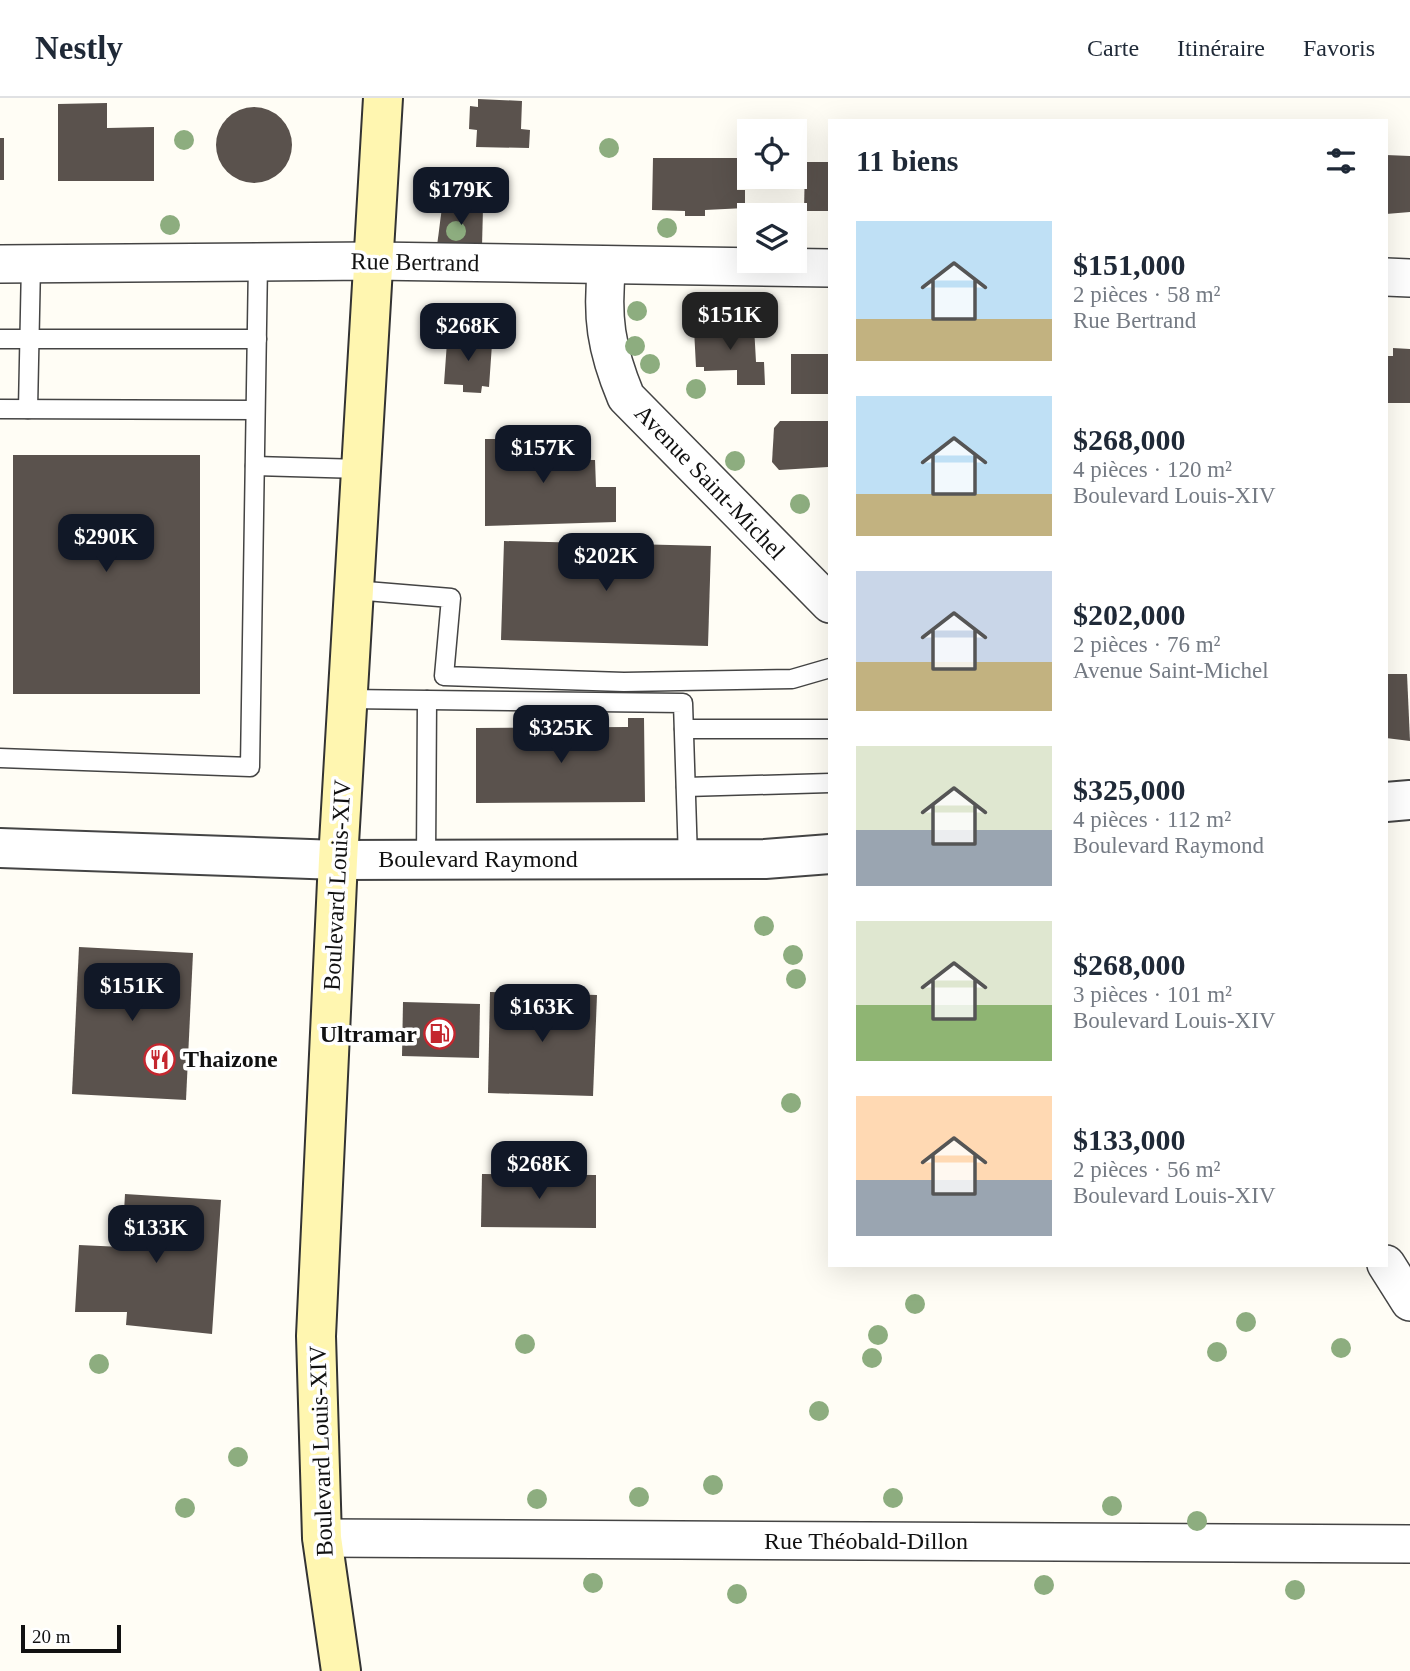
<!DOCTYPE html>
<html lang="fr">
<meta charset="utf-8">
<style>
:root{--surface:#fff;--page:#f2f2f3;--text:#1f2937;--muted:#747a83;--line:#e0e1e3;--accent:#111827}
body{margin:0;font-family:Georgia,serif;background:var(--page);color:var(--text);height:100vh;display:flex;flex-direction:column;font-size:26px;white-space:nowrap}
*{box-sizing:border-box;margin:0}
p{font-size:23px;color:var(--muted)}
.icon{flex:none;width:38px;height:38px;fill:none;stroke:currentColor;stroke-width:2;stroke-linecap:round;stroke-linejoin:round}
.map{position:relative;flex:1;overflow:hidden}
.panel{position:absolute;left:828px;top:21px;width:560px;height:1148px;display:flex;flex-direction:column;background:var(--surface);border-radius:0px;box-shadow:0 7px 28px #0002}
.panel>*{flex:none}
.buttons{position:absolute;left:737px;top:21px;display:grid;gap:14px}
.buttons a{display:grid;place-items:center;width:70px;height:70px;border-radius:0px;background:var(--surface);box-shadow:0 7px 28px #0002;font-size:35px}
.scale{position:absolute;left:21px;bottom:18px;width:100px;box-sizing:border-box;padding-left:7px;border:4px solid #111;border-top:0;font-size:19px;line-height:24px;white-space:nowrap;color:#111;-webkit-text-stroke:5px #fff;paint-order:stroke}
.price{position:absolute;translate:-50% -60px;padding:0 16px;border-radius:14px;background:var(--accent);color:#fff;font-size:23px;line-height:46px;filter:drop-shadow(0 2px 4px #0008)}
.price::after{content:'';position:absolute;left:50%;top:42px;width:21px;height:16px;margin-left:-10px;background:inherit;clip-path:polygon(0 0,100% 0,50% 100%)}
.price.active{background:#222;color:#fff}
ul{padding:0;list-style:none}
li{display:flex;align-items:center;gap:21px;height:175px;padding:0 28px}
li span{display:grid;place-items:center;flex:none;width:196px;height:140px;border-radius:0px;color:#555}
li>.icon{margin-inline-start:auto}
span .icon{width:84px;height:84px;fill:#fffc;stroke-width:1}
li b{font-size:30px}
h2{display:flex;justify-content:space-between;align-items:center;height:84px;padding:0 28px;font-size:30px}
header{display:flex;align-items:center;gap:42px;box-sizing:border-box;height:98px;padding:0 35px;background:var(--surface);border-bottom:2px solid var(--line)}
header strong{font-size:33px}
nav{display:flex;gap:38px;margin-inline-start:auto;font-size:24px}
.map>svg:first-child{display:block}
.building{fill:#5a524d}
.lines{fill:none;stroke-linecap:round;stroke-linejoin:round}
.service-casing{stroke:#444;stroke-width:21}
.minor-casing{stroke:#444;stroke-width:40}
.tertiary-casing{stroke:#444;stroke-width:42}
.secondary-casing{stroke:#333;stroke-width:42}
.service{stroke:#fff;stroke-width:18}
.minor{stroke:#fff;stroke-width:37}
.tertiary{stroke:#fff;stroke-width:38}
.secondary{stroke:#fff6b0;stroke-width:38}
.tree{fill:#8dad7f}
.labels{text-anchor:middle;stroke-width:7;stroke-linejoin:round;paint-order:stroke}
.street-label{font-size:24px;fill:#111;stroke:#fff}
.poi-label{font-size:24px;font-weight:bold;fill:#111;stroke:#fff;text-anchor:end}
</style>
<header>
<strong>Nestly</strong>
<nav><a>Carte</a><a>Itinéraire</a><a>Favoris</a></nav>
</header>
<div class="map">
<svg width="1410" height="1573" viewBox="0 0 1410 1573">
<rect width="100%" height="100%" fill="#fffdf5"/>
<!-- building -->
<g class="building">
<path d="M478,1l44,2 -1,28 9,1 -1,18 -53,-1 1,-17 -8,-1 1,-23 8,1z"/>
<path d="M107,5v25l47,-1v54h-96v-77z"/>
<circle cx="254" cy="47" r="38"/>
<rect x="0" y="40" width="4" height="42"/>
<path d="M1386,57l24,1v56l-24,2z"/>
<path d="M653,60h85l-1,32h8v18l-40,2v6h-20v-5l-33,-1z"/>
<path d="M805,64h25v49h-26z"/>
<path d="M442,109l41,1 -1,38h-45z"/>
<path d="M746,225l-1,3h9l2,36h8l1,23h-28v-15l-33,1v-4h-8l-2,-38h9l-1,-5z"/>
<path d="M455,237l28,2v6l9,1 -3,43 -7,-1 -1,7 -18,-1v-7l-19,-1 3,-42h7z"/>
<path d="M1393,250l17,1v54h-24v-47h7z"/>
<rect x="791" y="256" width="39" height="40"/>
<path d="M780,323h50l-2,46 -49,3 -7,-8 2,-34z"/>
<path d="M485,341h87l1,21h22l1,27h20v35l-131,4z"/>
<rect x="13" y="357" width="187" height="239"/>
<path d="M504,443l207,5 -3,100 -207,-6z"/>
<path d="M1386,576h21l3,67 -24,-3z"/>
<path d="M628,620h16l1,84 -169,1v-75l152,-1z"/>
<path d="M79,849l114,6 -7,147 -114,-6z"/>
<path d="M490,894l107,3 -4,101 -105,-3z"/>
<path d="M403,904l77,2 -1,54 -77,-2z"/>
<path d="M482,1076l114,1v53l-115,-1z"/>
<path d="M125,1096l96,6 -9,134 -86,-9 1,-13h-52l4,-67 43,2z"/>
</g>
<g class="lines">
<defs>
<g id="service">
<path d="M0,241h257"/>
<path d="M0,311l255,1"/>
<path d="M28,311l3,-145"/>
<path d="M255,368l106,3"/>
<path d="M354,492l97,8 -7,78 180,6 168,-3 38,-11"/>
<path d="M347,601l336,4 5,156"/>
<path d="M684,631h146"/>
<path d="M0,660l250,9 8,-505"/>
<path d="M686,689l144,-4"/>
<path d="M426,761l1,-159"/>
</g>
<g id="minor">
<path d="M0,166l373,-3 457,7"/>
<path d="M607,167c-6,51 -1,84 19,132l204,207"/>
<path d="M1386,179l24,1"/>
<path d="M1386,1166l24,38"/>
<path d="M322,1440l1088,6"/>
</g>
<g id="tertiary">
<path d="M1386,704l24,-2"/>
<path d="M0,750l338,12 427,-1 65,-5"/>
</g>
<path id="secondary" d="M341,1573l-19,-133 -6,-202 22,-476 45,-762"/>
</defs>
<!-- service casing -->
<use href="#service" class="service-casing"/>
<!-- minor casing -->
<use href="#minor" class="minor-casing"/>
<!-- tertiary casing -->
<use href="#tertiary" class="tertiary-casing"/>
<!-- secondary casing -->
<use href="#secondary" class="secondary-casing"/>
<!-- service -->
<use href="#service" class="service"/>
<!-- minor -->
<use href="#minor" class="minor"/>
<!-- tertiary -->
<use href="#tertiary" class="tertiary"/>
<!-- secondary -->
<use href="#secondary" class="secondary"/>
</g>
<!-- trees -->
<g class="tree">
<circle cx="184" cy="42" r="10"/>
<circle cx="609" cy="50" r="10"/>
<circle cx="170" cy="127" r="10"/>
<circle cx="667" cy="130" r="10"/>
<circle cx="456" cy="133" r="10"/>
<circle cx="637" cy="213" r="10"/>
<circle cx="635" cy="248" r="10"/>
<circle cx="650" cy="266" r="10"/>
<circle cx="696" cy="291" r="10"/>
<circle cx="735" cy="363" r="10"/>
<circle cx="800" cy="406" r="10"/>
<circle cx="764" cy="828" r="10"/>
<circle cx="793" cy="857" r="10"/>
<circle cx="796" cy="881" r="10"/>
<circle cx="791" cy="1005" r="10"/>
<circle cx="915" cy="1206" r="10"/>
<circle cx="1246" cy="1224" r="10"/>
<circle cx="878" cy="1237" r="10"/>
<circle cx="525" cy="1246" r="10"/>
<circle cx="1341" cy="1250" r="10"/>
<circle cx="1217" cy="1254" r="10"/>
<circle cx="872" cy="1260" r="10"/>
<circle cx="99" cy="1266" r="10"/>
<circle cx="819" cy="1313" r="10"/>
<circle cx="238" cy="1359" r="10"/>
<circle cx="713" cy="1387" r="10"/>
<circle cx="639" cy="1399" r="10"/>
<circle cx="893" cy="1400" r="10"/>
<circle cx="537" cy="1401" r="10"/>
<circle cx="1112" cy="1408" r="10"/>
<circle cx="185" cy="1410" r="10"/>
<circle cx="1197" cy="1423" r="10"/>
<circle cx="593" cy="1485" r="10"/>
<circle cx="1044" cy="1487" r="10"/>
<circle cx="1295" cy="1492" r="10"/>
<circle cx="737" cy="1496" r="10"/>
</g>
<!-- icons -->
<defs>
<symbol id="fuel-ring" viewBox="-11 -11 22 22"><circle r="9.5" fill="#fff" stroke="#c4262e" stroke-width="1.5"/><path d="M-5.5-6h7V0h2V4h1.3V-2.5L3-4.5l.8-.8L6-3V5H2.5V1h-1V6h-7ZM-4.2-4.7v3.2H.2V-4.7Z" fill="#c4262e"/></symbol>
<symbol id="restaurant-ring" viewBox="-11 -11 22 22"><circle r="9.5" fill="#fff" stroke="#c4262e" stroke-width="1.5"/><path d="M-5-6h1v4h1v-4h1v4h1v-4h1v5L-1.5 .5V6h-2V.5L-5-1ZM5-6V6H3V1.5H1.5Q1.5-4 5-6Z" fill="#c4262e"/></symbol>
</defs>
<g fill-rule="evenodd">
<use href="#fuel-ring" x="422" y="918" width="35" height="35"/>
<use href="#restaurant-ring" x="142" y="944" width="35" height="35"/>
</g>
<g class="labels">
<!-- street labels -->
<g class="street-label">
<text transform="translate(415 164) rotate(1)" y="8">Rue Bertrand</text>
<text transform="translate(710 384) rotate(46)" y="8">Avenue Saint-Michel</text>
<text x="478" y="769">Boulevard Raymond</text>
<text transform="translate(337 787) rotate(-87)" y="8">Boulevard Louis-XIV</text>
<text transform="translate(321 1353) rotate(-92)" y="8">Boulevard Louis-XIV</text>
<text x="866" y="1451">Rue Théobald-Dillon</text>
</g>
<!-- poi labels -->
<g class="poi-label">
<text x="417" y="944">Ultramar</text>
<text x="183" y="969" text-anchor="start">Thaizone</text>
</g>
</g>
</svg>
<div class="buttons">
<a><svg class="icon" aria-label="locate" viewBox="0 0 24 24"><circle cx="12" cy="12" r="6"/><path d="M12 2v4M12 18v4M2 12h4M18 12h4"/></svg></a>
<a><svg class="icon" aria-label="layers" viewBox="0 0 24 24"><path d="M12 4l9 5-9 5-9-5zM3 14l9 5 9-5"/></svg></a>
</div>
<div class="scale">20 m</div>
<b class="price" style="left:461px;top:129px">$179K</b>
<b class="price active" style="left:730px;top:254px">$151K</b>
<b class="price" style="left:468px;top:265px">$268K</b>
<b class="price" style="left:543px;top:387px">$157K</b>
<b class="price" style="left:106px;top:476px">$290K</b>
<b class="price" style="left:606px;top:495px">$202K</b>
<b class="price" style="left:561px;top:667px">$325K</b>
<b class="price" style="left:132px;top:925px">$151K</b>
<b class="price" style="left:542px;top:946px">$163K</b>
<b class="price" style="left:539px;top:1103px">$268K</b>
<b class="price" style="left:156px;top:1167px">$133K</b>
<section class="panel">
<h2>11 biens<svg class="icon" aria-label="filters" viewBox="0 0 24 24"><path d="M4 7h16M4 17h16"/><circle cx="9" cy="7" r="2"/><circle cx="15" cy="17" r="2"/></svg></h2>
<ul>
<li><span style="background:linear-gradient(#bfe0f5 70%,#c2b280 0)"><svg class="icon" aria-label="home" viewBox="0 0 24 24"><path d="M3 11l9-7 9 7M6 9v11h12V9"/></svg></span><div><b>$151,000</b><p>2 pièces · 58 m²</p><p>Rue Bertrand</p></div></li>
<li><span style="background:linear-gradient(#bfe0f5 70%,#c2b280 0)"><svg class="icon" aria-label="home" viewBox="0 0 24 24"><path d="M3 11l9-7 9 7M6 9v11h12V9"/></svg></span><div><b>$268,000</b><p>4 pièces · 120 m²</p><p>Boulevard Louis-XIV</p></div></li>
<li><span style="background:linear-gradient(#c9d6e8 65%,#c2b280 0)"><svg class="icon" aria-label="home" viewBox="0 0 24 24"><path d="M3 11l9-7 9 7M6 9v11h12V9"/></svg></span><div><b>$202,000</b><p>2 pièces · 76 m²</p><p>Avenue Saint-Michel</p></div></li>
<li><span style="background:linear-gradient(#dfe7d0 60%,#9aa5b1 0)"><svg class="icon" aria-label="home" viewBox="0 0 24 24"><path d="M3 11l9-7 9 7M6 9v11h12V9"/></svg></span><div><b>$325,000</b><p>4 pièces · 112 m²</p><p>Boulevard Raymond</p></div></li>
<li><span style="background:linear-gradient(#dfe7d0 60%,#8fb573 0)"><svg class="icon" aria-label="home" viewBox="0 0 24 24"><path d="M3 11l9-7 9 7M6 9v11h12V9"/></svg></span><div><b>$268,000</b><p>3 pièces · 101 m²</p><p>Boulevard Louis-XIV</p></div></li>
<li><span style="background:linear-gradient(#ffd9b3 60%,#9aa5b1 0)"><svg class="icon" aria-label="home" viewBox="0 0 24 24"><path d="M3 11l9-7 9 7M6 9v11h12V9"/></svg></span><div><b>$133,000</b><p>2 pièces · 56 m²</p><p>Boulevard Louis-XIV</p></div></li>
</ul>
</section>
</div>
